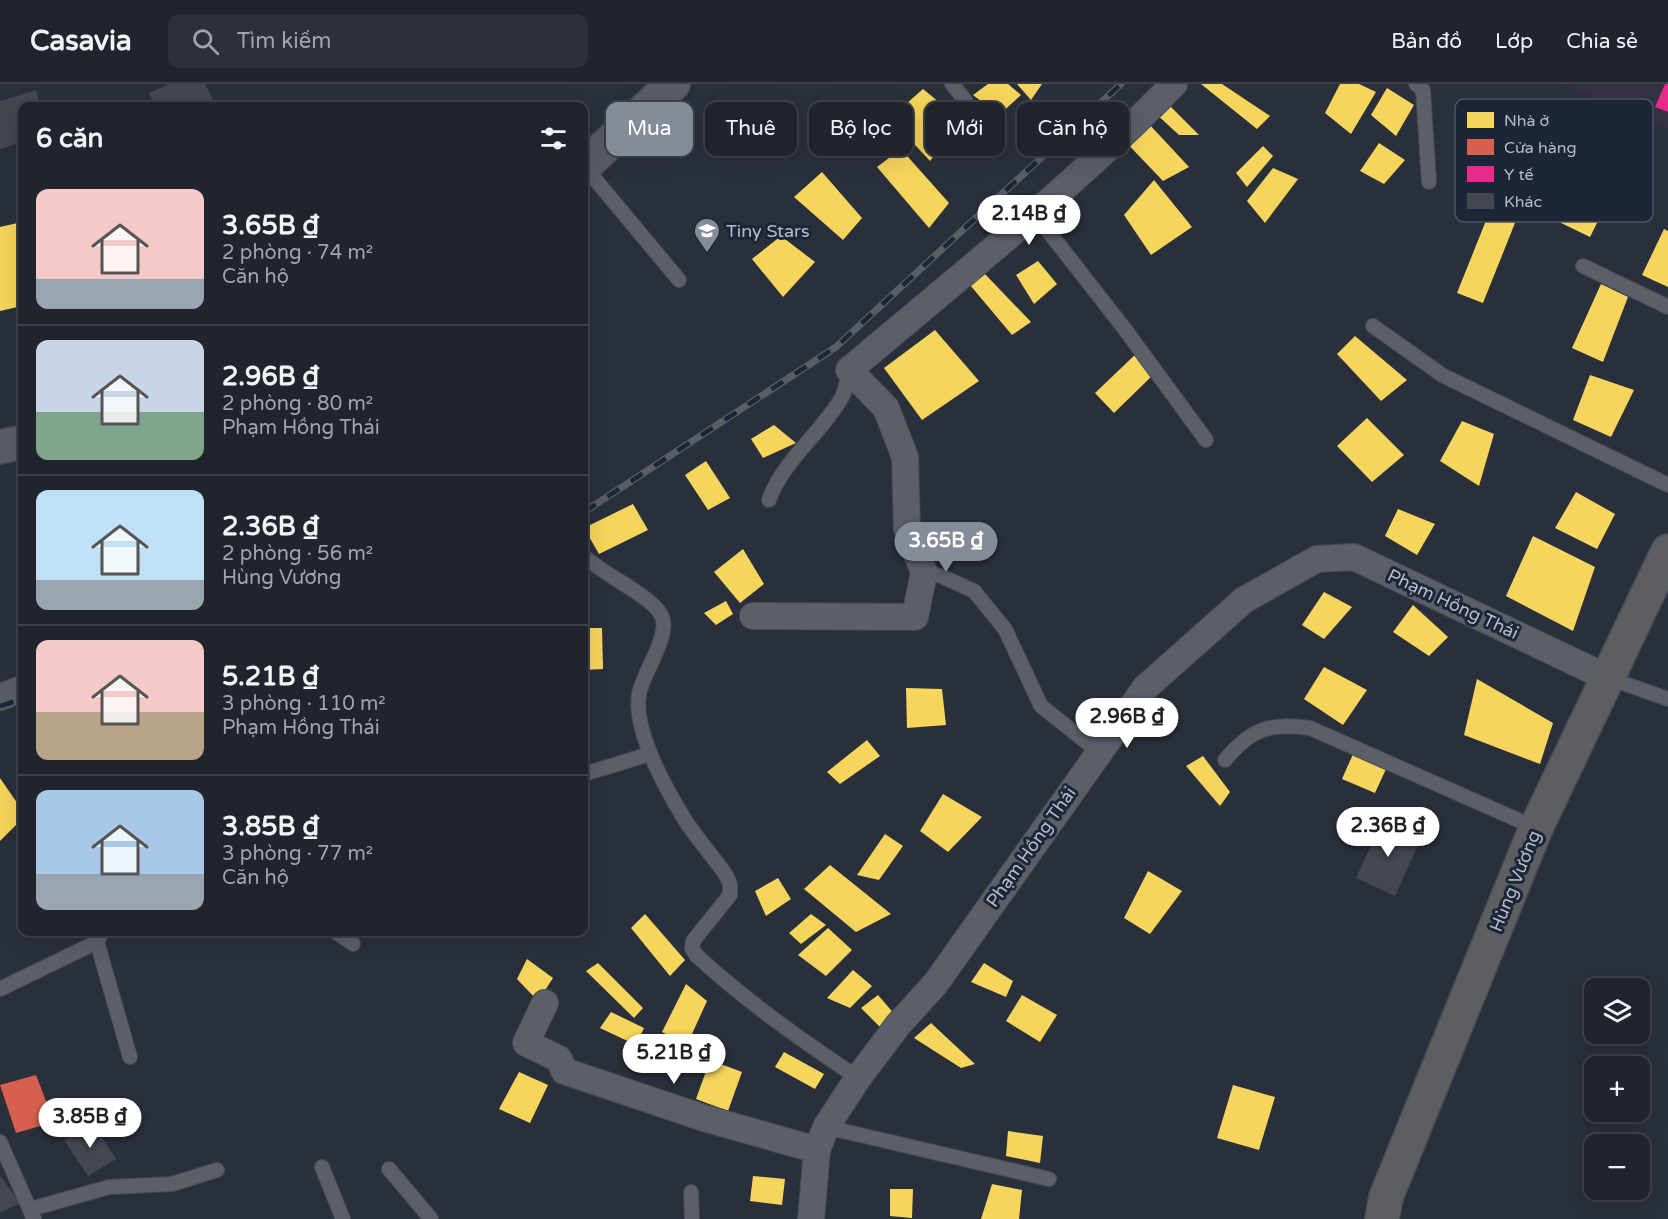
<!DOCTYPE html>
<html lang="vi">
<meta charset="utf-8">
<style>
:root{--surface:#20242c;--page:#2d3038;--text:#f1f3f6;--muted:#a2a4a9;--line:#3d4148;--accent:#848b99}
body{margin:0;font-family:"Varela Round",sans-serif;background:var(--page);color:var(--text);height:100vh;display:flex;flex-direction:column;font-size:22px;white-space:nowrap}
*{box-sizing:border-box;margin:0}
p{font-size:20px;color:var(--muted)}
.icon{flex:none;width:33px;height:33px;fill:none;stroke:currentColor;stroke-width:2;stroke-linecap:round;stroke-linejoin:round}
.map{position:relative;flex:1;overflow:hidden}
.panel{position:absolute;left:18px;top:18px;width:570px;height:834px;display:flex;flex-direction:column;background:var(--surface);border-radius:12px;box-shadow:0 6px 24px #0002,0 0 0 2px var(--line)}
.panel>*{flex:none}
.hud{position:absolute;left:606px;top:18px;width:570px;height:54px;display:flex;gap:12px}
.tools{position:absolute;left:1584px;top:894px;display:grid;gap:12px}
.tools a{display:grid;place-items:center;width:66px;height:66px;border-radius:12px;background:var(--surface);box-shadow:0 6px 24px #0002,0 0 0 2px var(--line);font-size:30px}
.price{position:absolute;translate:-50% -51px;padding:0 14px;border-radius:21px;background:#fff;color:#222;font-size:20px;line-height:39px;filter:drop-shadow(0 2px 3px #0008)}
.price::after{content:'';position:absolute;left:50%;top:36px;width:18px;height:14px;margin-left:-9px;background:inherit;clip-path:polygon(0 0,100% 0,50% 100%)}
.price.current{background:var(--accent);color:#fff}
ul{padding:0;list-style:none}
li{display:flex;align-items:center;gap:18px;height:150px;padding:0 18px}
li+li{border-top:2px solid var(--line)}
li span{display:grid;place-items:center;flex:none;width:168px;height:120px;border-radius:12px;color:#555}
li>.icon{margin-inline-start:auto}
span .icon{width:72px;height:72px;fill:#fffc;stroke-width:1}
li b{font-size:26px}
h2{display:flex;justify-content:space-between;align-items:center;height:72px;padding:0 18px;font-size:26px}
.chip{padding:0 21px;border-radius:12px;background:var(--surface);box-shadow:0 6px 24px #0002,0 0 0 2px var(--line);font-size:21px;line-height:54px}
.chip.current{background:var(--accent);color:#fff}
header{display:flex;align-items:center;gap:36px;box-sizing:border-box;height:84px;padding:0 30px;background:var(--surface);border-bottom:2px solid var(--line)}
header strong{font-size:28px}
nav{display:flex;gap:33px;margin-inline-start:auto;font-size:21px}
.search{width:420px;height:54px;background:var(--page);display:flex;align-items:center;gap:15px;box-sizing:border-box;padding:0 21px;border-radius:12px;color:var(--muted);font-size:22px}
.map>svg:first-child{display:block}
.medical{fill:#323041}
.homes{fill:#f6d55c}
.shops{fill:#d6604d}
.health{fill:#e7298a}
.building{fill:#424750}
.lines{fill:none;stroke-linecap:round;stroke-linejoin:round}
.lane-casing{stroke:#474b54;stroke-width:16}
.street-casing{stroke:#474b54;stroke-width:28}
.secondary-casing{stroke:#474b54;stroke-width:36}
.highway-casing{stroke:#474c56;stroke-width:36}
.lane{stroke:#5b5f68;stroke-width:14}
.street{stroke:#5b5f68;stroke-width:26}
.secondary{stroke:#595e66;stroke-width:33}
.highway{stroke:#5c5e62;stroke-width:33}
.rail-casing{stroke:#595e66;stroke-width:7}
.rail{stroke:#1d2636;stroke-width:4.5;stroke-dasharray:14;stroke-linecap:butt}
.labels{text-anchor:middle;stroke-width:6;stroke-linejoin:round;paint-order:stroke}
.poi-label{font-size:18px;fill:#b4bccc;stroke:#1d2636;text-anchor:start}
.street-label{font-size:18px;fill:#b4bccc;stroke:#1d2636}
.key{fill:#1d2636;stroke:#4a5363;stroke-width:1.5}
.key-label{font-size:16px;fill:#b4bccc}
</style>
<header>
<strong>Casavia</strong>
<div class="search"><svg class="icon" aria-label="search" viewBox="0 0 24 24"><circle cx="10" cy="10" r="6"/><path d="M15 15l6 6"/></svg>Tìm kiếm</div>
<nav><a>Bản đồ</a><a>Lớp</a><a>Chia sẻ</a></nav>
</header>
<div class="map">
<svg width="1668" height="1135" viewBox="0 0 1668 1135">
<rect width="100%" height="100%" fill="#2a303b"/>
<!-- medical -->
<path class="medical" d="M1562,0h106v44z"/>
<!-- homes -->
<g class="homes">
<path d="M988,0h20l13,11 -22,20 -26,-20z"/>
<path d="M1017,0h25l-11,16z"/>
<path d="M1201,0h21l48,32 -13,13z"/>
<path d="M1340,0h19l17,8 -25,42 -26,-21z"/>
<path d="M1387,4l27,17 -18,31 -25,-21z"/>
<path d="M923,5l38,31 -31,41 -40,-43z"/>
<path d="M1167,19l32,32h-20l-25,-23z"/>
<path d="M1148,39l41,44 -26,14 -42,-44z"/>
<path d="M1379,59l26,17 -21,24 -24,-13z"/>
<path d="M1263,62l10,10 -26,31 -11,-14z"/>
<path d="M901,65l48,54 -20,25 -52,-61z"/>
<path d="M1584,81l34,16 -28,56 -33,-16z"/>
<path d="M1273,84l25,11 -33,44 -18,-22z"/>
<path d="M822,88l40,46 -19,22 -49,-43z"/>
<path d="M1154,96l38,47 -41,28 -27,-40z"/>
<path d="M1489,129l26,10 -32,80 -26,-10z"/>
<path d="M22,138v84l-22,5v-84z"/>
<path d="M1664,145l4,2v56l-26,-12z"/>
<path d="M781,152l34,26 -32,35 -31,-38z"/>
<path d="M1038,177l19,23 -23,20 -18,-29z"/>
<path d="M984,189l47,49 -19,13 -42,-50z"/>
<path d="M1601,200l27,13 -25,65 -31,-14z"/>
<path d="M935,246l44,51 -57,39 -38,-52z"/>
<path d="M1355,252l52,44 -26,21 -44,-47z"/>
<path d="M1140,266l15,23 -41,40 -19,-20z"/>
<path d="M1590,291l44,15 -23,47 -38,-17z"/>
<path d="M1367,334l37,37 -32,27 -35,-36z"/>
<path d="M1462,337l32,13 -15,52 -39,-25z"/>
<path d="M774,341l22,18 -33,15 -12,-19z"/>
<path d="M706,377l24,37 -22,12 -23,-35z"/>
<path d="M1576,408l39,22 -18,35 -42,-21z"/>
<path d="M633,420l15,26 -49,24 -15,-26z"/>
<path d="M1398,425l37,15 -18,31 -32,-19z"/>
<path d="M1533,452l62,31 -22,64 -67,-35z"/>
<path d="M743,465l21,35 -24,19 -26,-31z"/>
<path d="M1324,508l28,15 -28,32 -22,-14z"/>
<path d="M726,517l7,13 -17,11 -12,-12z"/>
<path d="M1413,521l35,32 -19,19 -36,-24z"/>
<path d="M584,544h18l1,41 -19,1z"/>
<path d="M1324,583l43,23 -24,35 -39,-26z"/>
<path d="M1477,595l76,44 -13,41 -76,-29z"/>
<path d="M906,604l36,1 4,36 -39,3z"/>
<path d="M867,656l13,16 -40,28 -13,-12z"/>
<path d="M1353,670l33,15 -11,24 -33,-14z"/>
<path d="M1203,672l27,36 -10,14 -34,-40z"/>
<path d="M0,694l22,32v9l-22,22z"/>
<path d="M943,710l39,23 -34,35 -28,-21z"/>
<path d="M885,750l18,12 -24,34 -22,-5z"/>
<path d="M830,781l61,49 -35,18 -52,-43z"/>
<path d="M1148,787l34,20 -32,43 -26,-16z"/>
<path d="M778,794l13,21 -25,17 -11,-25z"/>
<path d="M645,830l40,46 -15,16 -39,-48z"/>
<path d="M811,830l15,11 -25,19 -12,-11z"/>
<path d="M828,844l24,22 -26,26 -28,-21z"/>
<path d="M527,875l26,19 -15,23 -21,-22z"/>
<path d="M598,879l45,45 -9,10 -48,-47z"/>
<path d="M984,879l29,18 -7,16 -35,-15z"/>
<path d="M853,886l19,16 -22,22 -23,-10z"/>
<path d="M686,900l21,17 -20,44 -25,-13z"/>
<path d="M878,911l18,21 -12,15 -23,-23z"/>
<path d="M1022,911l35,20 -17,27 -34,-21z"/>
<path d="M611,928l33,16 -8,17 -36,-17z"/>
<path d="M931,939l44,41 -14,4 -47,-30z"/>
<path d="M784,968l40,22 -9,15 -40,-22z"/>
<path d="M710,976l32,12 -14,39 -32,-12z"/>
<path d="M519,988l29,13 -18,38 -31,-14z"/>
<path d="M1233,1001l42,12 -16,53 -42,-12z"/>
<path d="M1008,1047l35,5 -3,27 -34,-7z"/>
<path d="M753,1092l32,3 -3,26 -32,-4z"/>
<path d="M992,1100l30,6 -3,29h-38z"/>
<path d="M890,1105h23l-1,29 -22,-2z"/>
</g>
<!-- shops -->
<path class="shops" d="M36,991l18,47 -38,11 -16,-48z"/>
<!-- health -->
<path class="health" d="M1665,0h3v28l-13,-5z"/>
<!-- building -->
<g class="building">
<path d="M169,0h36l11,22h-61l-6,-13z"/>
<path d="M36,6l5,16h-19v36l-22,7v-48z"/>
<path d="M1382,737l39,18 -26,57 -39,-18z"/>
<path d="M93,1039l23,36 -28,17 -24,-36z"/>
<path d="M0,1091l20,28 -20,10z"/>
</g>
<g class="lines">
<defs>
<g id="lane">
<path d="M952,0l13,16"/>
<path d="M1416,0l7,6 6,92"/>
<path d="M584,82l95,114"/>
<path d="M1034,129l90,115 82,112"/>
<path d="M1583,182l85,41"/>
<path d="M1373,242l69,49 226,110"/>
<path d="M769,416c14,-40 52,-66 73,-103 4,-7 5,-18 7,-27"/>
<path d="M584,472c16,17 72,42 78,61 8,19 -19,56 -23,77 -6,37 27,95 46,126 12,19 28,36 41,55l4,9v11l-37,46 -1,7 4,7c51,47 104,84 162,123"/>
<path d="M924,488l17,4 33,15 31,38 36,77 58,46"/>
<path d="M1608,594l60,21"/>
<path d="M1225,676c26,-31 45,-38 85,-32l226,100"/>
<path d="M584,690l66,-20"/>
<path d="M336,848l17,12"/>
<path d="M97,858l33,115"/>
<path d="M0,905l97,-47 5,-10"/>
<path d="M826,1043l223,52"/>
<path d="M0,1058l34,77"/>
<path d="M322,1083l21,52"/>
<path d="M389,1085l42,50"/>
<path d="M691,1108l1,27"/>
<path d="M31,1125l78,-22 63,-3 45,-14"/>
</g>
<g id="street">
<path d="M753,532l162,1 9,-45 -17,-43 -2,-72 -19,-49 -37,-38c110,-93 224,-183 325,-286"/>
<path d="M0,613l22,-8"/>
<path d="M545,919l-19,40 33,16 5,12 140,47 113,32"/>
<path d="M811,1135l6,-69 9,-23 32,-49 40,-53 38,-42 209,-295 99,-88 73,-41 37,-2 254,121"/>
</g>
<g id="secondary">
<path d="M584,82l89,-82"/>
<path d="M0,363l22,-5"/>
</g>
<path id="highway" d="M1382,1135l4,-22 150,-369 132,-277"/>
</defs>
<!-- lane casing -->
<use href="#lane" class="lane-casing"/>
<!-- street casing -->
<use href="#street" class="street-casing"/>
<!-- secondary casing -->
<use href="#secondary" class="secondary-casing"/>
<!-- highway casing -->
<use href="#highway" class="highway-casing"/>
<!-- lane -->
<use href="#lane" class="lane"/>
<!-- street -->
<use href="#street" class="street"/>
<!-- secondary -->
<use href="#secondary" class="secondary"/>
<!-- highway -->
<use href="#highway" class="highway"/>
<defs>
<g id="rail">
<path d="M584,428l252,-165 285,-263"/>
<path d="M0,622l22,-7"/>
</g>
</defs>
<!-- rail casing -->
<use href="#rail" class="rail-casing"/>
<!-- rail -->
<use href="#rail" class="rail"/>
</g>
<!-- icons -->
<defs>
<symbol id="school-pin" viewBox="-11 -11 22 30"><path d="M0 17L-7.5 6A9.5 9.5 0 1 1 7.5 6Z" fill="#848b99" stroke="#1d2636"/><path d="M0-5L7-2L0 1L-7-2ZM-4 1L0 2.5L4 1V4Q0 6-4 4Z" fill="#fff"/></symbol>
</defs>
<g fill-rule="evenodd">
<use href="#school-pin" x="692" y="132" width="30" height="40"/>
</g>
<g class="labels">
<!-- poi labels -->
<g class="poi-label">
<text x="726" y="153">Tiny Stars</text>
</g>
<!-- street labels -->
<g class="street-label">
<text transform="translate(1453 520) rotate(25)" y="6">Phạm Hồng Thái</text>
<text transform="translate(1031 763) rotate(-55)" y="6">Phạm Hồng Thái</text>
<text transform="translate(1515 797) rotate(-68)" y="6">Hùng Vương</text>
</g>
</g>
<!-- legend -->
<rect x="1455" y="15" width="198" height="123" rx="9" class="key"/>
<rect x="1467" y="28" width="27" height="16" fill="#f6d55c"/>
<rect x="1467" y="55" width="27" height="16" fill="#d6604d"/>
<rect x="1467" y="82" width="27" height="16" fill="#e7298a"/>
<rect x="1467" y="109" width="27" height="16" fill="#424750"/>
<g class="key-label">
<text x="1504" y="42">Nhà ở</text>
<text x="1504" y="69">Cửa hàng</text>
<text x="1504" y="96">Y tế</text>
<text x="1504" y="123">Khác</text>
</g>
</svg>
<div class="tools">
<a><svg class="icon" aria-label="layers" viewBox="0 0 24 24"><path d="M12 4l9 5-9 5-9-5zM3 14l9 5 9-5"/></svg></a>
<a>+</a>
<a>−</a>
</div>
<b class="price" style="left:1029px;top:162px">2.14B ₫</b>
<b class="price current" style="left:946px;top:489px">3.65B ₫</b>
<b class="price" style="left:1127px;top:665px">2.96B ₫</b>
<b class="price" style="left:1388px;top:774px">2.36B ₫</b>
<b class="price" style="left:674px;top:1001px">5.21B ₫</b>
<b class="price" style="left:90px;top:1065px">3.85B ₫</b>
<div class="hud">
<a class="chip current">Mua</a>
<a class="chip">Thuê</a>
<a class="chip">Bộ lọc</a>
<a class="chip">Mới</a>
<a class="chip">Căn hộ</a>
</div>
<section class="panel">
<h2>6 căn<svg class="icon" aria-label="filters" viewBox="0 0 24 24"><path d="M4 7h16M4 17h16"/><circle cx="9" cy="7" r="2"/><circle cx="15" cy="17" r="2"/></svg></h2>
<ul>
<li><span style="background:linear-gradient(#f6c9c9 75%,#9aa5b1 0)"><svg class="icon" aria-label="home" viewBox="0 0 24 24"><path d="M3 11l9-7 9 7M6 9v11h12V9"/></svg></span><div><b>3.65B ₫</b><p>2 phòng · 74 m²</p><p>Căn hộ</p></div></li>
<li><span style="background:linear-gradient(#c9d6e8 60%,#7fa58c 0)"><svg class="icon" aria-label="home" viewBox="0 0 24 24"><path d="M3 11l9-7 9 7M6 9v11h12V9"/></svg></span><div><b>2.96B ₫</b><p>2 phòng · 80 m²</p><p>Phạm Hồng Thái</p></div></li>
<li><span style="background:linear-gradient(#bfe0f5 75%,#9aa5b1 0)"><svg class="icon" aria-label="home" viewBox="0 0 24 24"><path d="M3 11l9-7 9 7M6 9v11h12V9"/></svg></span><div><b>2.36B ₫</b><p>2 phòng · 56 m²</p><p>Hùng Vương</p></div></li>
<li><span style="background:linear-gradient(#f6c9c9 60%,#b9a48a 0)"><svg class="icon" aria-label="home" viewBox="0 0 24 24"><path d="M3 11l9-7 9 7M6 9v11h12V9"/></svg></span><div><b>5.21B ₫</b><p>3 phòng · 110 m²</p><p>Phạm Hồng Thái</p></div></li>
<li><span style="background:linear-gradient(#a9c7e8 70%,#9aa5b1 0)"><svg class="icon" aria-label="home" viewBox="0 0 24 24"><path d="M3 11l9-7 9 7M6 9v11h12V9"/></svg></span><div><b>3.85B ₫</b><p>3 phòng · 77 m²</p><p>Căn hộ</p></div></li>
</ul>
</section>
</div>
